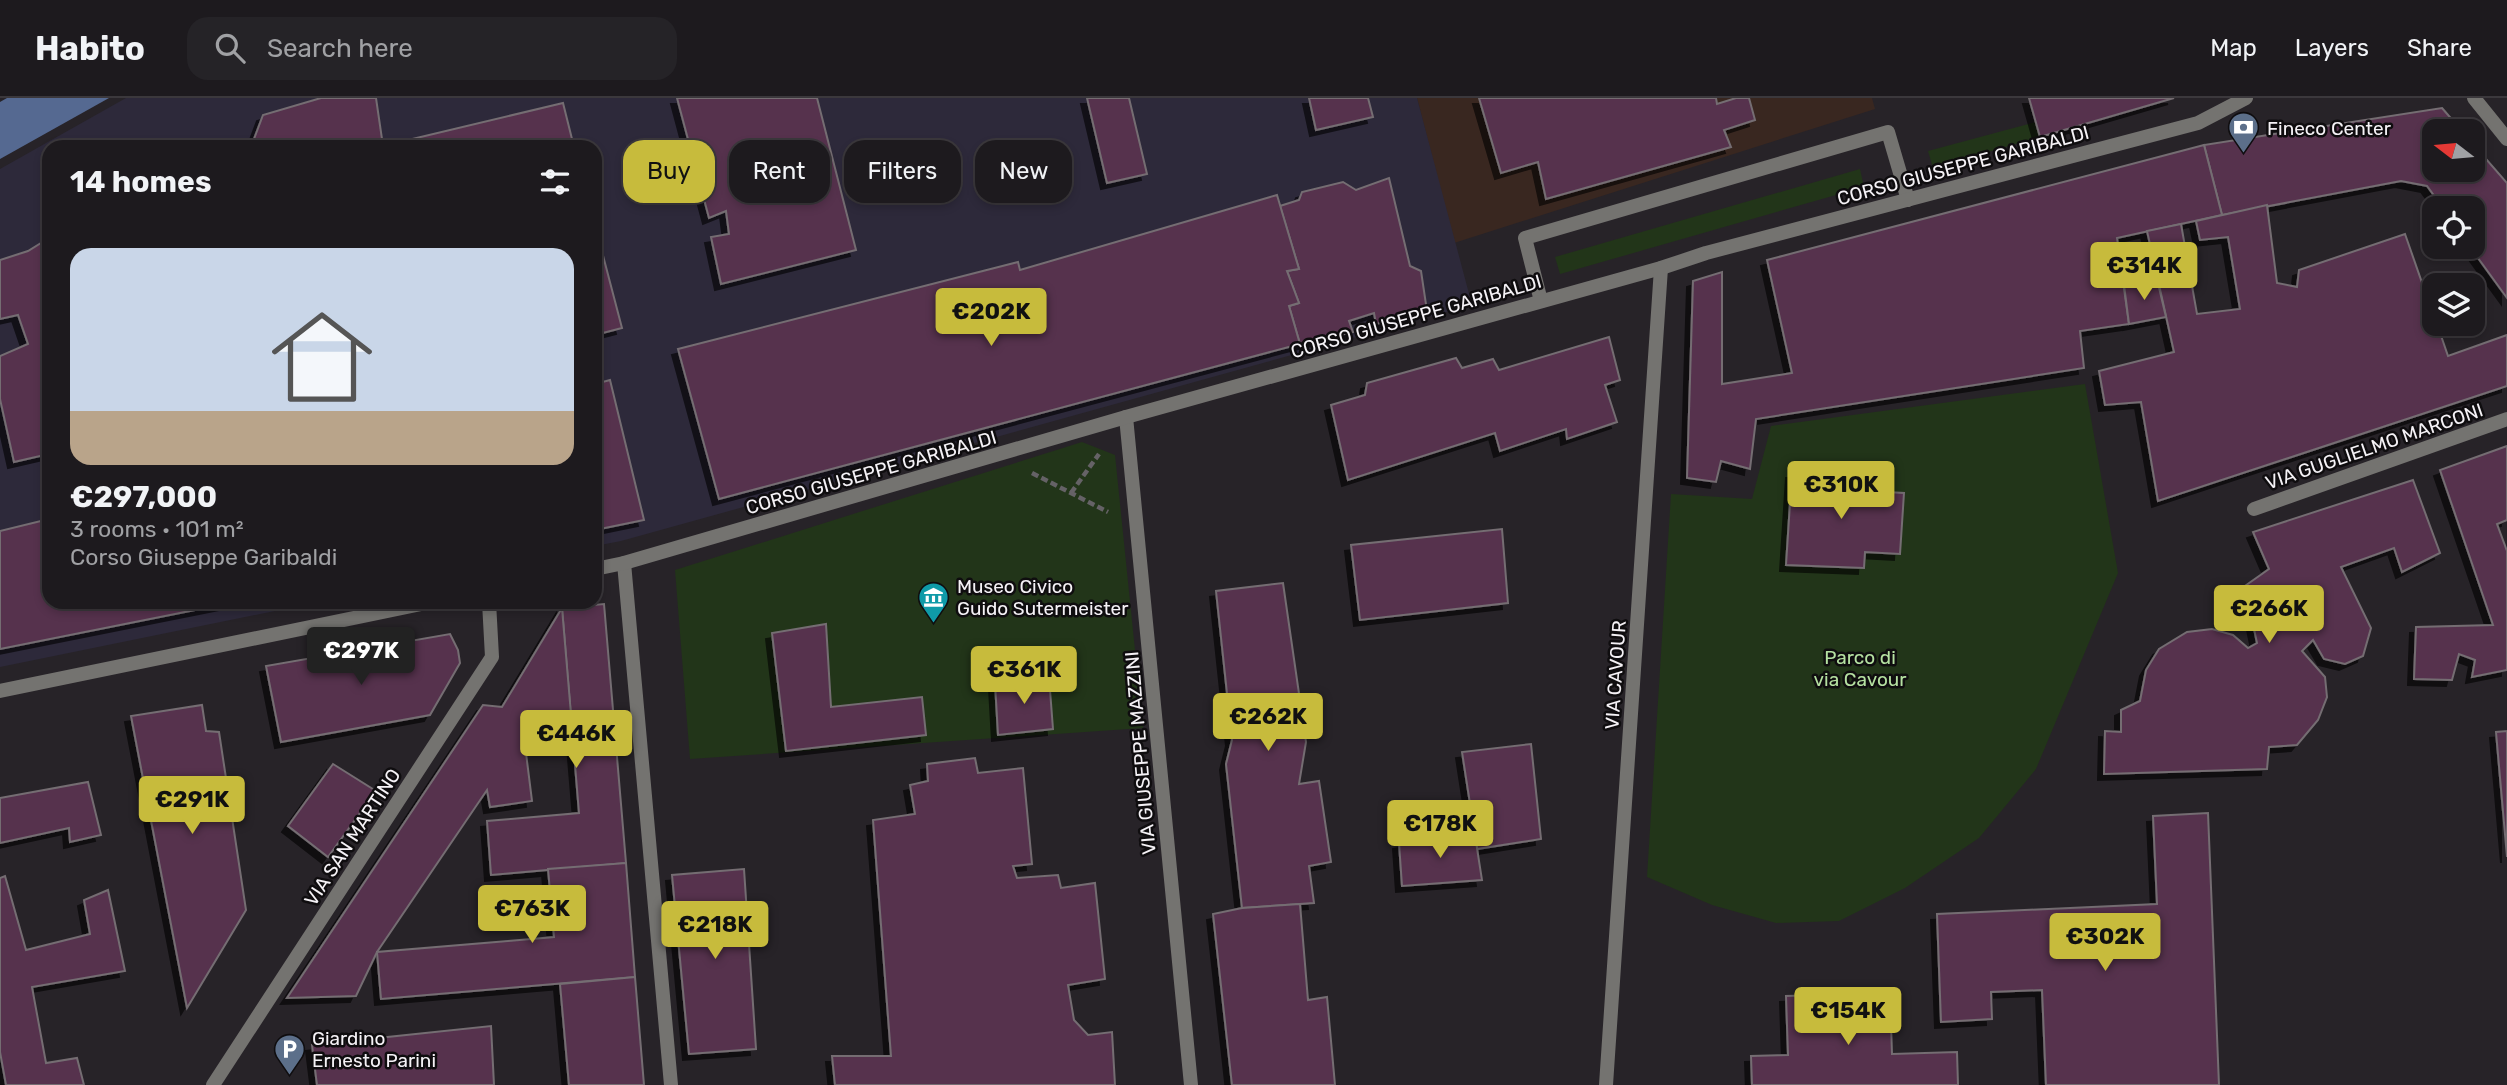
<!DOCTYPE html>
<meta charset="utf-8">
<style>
:root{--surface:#1d1a1e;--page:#252327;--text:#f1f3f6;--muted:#a0a1a4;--line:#3b383c;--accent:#c7bb3c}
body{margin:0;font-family:Rubik,sans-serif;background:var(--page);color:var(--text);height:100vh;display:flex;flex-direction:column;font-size:26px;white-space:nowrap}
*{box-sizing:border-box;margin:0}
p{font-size:23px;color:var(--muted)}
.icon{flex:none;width:38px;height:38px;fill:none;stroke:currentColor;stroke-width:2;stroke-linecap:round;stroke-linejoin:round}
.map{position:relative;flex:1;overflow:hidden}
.panel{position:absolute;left:42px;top:42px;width:560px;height:469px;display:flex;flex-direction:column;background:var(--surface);border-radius:21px;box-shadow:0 4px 10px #0003,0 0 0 2px var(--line)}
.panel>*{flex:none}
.hud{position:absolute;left:623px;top:42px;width:665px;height:63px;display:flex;gap:14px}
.needle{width:46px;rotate:286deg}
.tools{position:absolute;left:2422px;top:21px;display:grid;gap:14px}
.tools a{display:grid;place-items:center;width:63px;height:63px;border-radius:14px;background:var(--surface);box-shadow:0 4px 10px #0003,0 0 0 2px var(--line);font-size:35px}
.price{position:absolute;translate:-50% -60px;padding:0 16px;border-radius:7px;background:var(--accent);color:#111;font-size:23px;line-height:46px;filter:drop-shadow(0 2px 4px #0008)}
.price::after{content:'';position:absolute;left:50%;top:42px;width:21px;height:16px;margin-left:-10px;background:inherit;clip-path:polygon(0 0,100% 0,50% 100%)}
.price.active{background:#222;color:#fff}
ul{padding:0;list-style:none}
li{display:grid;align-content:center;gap:14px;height:371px;padding:0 28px}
li span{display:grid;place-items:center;height:217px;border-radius:21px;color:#555}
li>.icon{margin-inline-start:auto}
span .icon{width:126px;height:126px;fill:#fffc;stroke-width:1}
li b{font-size:30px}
h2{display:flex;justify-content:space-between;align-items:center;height:84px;padding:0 28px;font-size:30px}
.chip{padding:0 24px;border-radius:21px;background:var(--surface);box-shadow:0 4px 10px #0003,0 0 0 2px var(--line);font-size:24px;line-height:63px}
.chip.active{background:var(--accent);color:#111}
header{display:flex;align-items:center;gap:42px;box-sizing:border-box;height:98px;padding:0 35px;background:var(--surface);border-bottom:2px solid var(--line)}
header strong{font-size:33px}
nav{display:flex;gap:38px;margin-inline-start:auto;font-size:24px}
.search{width:490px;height:63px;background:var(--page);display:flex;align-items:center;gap:18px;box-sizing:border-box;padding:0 24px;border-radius:21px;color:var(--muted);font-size:26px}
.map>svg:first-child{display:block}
.commercial{fill:#392720}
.industrial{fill:#2d293a}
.green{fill:#223519}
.water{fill:#556991}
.building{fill:#56324e;stroke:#746d72;stroke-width:2;filter:url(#shadow)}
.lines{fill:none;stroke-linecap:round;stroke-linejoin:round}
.path{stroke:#656266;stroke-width:4.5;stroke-dasharray:7 3.5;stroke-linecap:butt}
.service{stroke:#747370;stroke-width:14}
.minor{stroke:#747370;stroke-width:14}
.labels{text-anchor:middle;stroke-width:5;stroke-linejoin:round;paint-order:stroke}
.poi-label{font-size:19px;fill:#f5f2f6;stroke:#0f0d0f;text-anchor:start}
.street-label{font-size:19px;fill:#f5f2f6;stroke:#0f0d0f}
.park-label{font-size:19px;fill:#b5e1a1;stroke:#0f0d0f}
</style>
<header>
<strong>Habito</strong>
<div class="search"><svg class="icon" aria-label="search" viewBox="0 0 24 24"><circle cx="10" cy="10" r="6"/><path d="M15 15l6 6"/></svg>Search here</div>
<nav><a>Map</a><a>Layers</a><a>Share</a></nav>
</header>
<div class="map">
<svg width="2507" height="987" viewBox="0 0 2507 987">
<defs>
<filter id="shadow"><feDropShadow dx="-6" dy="6" stdDeviation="0" flood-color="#0009"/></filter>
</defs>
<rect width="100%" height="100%" fill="#272328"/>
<!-- commercial -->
<path class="commercial" d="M1417,0h455l3,11 -421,134z"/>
<!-- industrial -->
<path class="industrial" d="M126,0h1291l55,207 -851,236 -26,5v-399h-546v455h270l-319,65v-498z"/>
<!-- green -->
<g class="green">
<path d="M2036,24l4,15 -107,31 -5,-17z"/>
<path d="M1860,71l4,18 -304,87 -5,-17z"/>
<path d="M2085,286l33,189 -82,196 -57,69 -74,50 -66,33 -63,2 -64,-18 -65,-28 24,-383 81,5 19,-73z"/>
<path d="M1082,344l33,13 28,273 -453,31 -15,-189z"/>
</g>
<!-- water -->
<path class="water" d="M7,0h102l-109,61v-57z"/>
<!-- building -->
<g class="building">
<path d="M321,0h55l7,48 180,-43 11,44h-323l12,-32z"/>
<path d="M677,0h140l39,152 -135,34 -10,-47 18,-3 -3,-23 -17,7z"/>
<path d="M1087,0h42l18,76 -40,9z"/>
<path d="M1309,0h59l5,19 -57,13z"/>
<path d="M1479,0h237l1,6 19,-6h13l6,22 -31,10 7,17 -185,52 -8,-37 -37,11z"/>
<path d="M2029,0h145l-134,39z"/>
<path d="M2442,10l20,23h-28v39h39v-26l34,39v115l-37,-51h3v-39h-30l-16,-22 -26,-5 -179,34 -18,-70z"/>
<path d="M2204,47l18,70 -105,23 12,86 -49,7 4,37 -328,51 -6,50 -29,-8 -5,21 -29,-4 6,-197 29,-9v112l70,-11 -25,-113z"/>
<path d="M1389,80l21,88 11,5 6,40 -51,13 -2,-11 -25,8 4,11 -53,12 -11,-38 10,-3 -12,-32 12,-2 -19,-63 19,-6 3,-8 41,-10 13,8z"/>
<path d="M1277,97l22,74 -12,2 12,32 -10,3 11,38 -581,155 -41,-150 340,-87 2,8z"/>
<path d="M2267,107l10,78 20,4 2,-17 106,-36 29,83v7h3l11,32 59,-21v51l-349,115 -17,-99 -36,3 -6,-34 75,-19 -27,-121 34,-7 16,90 43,-5 -12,-72 -28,3 -4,-19z"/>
<path d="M595,127l27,103 -27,7z"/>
<path d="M49,140v216l-35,8 -14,-63v-43l28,-12 -10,-29 -18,4v-59l28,-9z"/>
<path d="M2157,181l9,38 -37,7 -5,-39z"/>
<path d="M1609,239l11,43 -15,5 12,37 -50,17 -1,-10 -66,22 -5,-18 -147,47 -17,-75 34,-10 2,-12 89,-25 6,10 31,-9 6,11z"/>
<path d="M610,282l34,140 -49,10v-146z"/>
<path d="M2507,348v74l-10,4 10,27v119l-35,7 3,-17 -16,-6 -7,26 -38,-1 2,-52 77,-2 -53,-155z"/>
<path d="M1792,374l77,4 -1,15 36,2 -4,61 -35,-2 -1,16 -78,-3z"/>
<path d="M2413,382l27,73 -38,19 -8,-24 -53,19 30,61 -8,28 -18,8 -21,-5 -11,-19 -11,11 23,26 2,20 -9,23 -21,25 -28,2 -2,22 -163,5 1,-43 16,1v-22l19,-9 6,-31 13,-21 28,-17 25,-3 21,6 15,13 9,-5 -12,-57 24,-17 -16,-37z"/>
<path d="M49,421v83h186l-235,47v-118z"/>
<path d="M1502,431l6,74 -148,17 -9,-75z"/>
<path d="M1283,485l23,159 -7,42 20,-3 12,81 -22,4 5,37 -72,5 -16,-144 6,-24 -16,-149z"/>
<path d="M604,506l22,259 -135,12 -4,-54 92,-8 -17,-205z"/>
<path d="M562,510l10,118 -49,3 9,72 -42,6 -3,-17 -110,162 -21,44 -69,2 196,-293 19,2z"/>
<path d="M826,526l5,83 91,-10 4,38 -140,16 -14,-118z"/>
<path d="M450,536l8,16 2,13 -30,52 -149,27 -15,-76z"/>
<path d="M1049,579l4,52 -55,6 -3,-52z"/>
<path d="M202,607l4,26 13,1 27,178 -59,98 -56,-292z"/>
<path d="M2507,633v126l-11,-125z"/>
<path d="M1531,646l10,95 -64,10 -15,-97z"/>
<path d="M975,660l3,15 45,-5 9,96 -19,2 4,12 41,-3 3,13 34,-5 10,96 -37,6 6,35 14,15 24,-3 3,53h-280l-3,-29h59l-18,-236 42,-6 -5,-29 18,-4 -1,-17z"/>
<path d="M333,666l43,27 -48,66 -40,-31z"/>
<path d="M88,684l13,53 -31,7 -1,-14 -69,15v-45z"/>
<path d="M2208,715l11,272h-173l-4,-95 -51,2 1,27 -51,3 -4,-108 220,-10 -4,-88z"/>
<path d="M1474,731l8,51 -80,6 -3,-43z"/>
<path d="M626,765l9,114 -254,22 -4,-47 177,-15 -6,-68z"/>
<path d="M744,771l12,180 -67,5 -17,-179z"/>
<path d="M5,778l21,74 64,-16 -6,-34 24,-10 17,81 -93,16 14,76 31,-5 7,27h-78l-6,-33v-174z"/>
<path d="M1300,806l8,96 19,-3 8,88h-103l-19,-171 29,-6z"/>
<path d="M635,879l9,108h-75l-9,-101z"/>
<path d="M1890,895l2,61 65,-2 1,33h-206l-1,-29 37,-1 -2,-59z"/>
<path d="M491,928l3,59h-177l-5,-40z"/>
</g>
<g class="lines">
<!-- path -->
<g class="path">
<path d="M1032,375l76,39"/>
<path d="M1071,395l28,-39"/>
</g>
<!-- service -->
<path class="service" d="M1541,203l-16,-63 363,-106 20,68"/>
<!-- minor -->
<g class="minor">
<path d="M2474,0l33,41"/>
<path d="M1126,319l65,668"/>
<path d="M2254,411l253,-90"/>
<path d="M624,465l47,522"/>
<path d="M595,471l29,-6 502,-146 535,-149 45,-15 492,-130 48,-25"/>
<path d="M0,593l431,-89"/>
<path d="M213,987l279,-428 -3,-55"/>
<path d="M1606,987l55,-817"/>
</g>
</g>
<!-- icons -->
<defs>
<symbol id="bank-pin" viewBox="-11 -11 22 30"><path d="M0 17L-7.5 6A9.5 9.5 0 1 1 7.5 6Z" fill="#5c6f8a" stroke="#0f0d0f"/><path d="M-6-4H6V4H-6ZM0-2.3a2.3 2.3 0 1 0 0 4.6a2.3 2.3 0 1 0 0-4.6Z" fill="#fff"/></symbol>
<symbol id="museum-pin" viewBox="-11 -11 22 30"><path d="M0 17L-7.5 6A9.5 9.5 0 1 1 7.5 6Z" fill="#0f9aa8" stroke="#0f0d0f"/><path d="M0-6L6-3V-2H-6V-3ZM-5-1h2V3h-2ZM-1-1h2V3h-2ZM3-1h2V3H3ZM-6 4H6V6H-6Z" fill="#fff"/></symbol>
<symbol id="parking-pin" viewBox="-11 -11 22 30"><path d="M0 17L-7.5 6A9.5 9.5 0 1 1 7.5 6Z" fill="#5c6f8a" stroke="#0f0d0f"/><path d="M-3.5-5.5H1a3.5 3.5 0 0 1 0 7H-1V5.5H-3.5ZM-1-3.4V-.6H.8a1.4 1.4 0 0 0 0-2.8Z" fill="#fff"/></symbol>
</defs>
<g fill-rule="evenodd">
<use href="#bank-pin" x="2226" y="12" width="35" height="47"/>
<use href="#museum-pin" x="916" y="482" width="35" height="47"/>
<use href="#parking-pin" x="272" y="934" width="35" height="47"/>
</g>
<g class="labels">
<!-- poi labels -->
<g class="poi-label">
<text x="2267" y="37">Fineco Center</text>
<text x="957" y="495">Museo Civico<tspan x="957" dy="22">Guido Sutermeister</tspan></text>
<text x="312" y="947">Giardino<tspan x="312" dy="22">Ernesto Parini</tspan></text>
</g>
<!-- street labels -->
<g class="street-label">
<text transform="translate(1963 67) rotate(-15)" y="7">CORSO GIUSEPPE GARIBALDI</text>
<text transform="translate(1416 218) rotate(-16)" y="7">CORSO GIUSEPPE GARIBALDI</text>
<text transform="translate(2374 348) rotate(-19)" y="7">VIA GUGLIELMO MARCONI</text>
<text transform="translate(871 374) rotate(-16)" y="7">CORSO GIUSEPPE GARIBALDI</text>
<text transform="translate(1615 577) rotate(-86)" y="7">VIA CAVOUR</text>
<text transform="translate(1140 655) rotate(-95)" y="7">VIA GIUSEPPE MAZZINI</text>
<text transform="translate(352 739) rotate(-57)" y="7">VIA SAN MARTINO</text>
</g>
<!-- park labels -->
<g class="park-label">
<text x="1860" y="566">Parco di<tspan x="1860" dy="22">via Cavour</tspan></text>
</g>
</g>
</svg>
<div class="tools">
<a><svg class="needle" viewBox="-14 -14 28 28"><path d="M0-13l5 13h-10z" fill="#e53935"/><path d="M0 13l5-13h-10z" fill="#a0a1a4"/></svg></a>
<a><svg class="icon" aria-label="locate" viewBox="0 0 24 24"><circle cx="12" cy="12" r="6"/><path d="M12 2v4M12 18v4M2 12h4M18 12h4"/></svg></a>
<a><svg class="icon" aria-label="layers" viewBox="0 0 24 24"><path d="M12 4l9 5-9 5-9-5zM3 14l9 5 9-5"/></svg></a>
</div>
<b class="price" style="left:2144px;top:204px">€314K</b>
<b class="price" style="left:991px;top:250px">€202K</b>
<b class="price" style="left:1841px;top:423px">€310K</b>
<b class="price" style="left:2269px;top:547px">€266K</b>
<b class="price active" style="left:361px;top:589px">€297K</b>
<b class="price" style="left:1024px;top:608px">€361K</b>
<b class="price" style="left:1268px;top:655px">€262K</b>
<b class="price" style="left:576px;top:672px">€446K</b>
<b class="price" style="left:192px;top:738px">€291K</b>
<b class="price" style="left:1440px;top:762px">€178K</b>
<b class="price" style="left:532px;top:847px">€763K</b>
<b class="price" style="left:715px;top:863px">€218K</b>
<b class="price" style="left:2105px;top:875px">€302K</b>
<b class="price" style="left:1848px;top:949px">€154K</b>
<div class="hud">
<a class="chip active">Buy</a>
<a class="chip">Rent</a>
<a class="chip">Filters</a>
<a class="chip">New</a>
</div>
<section class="panel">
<h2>14 homes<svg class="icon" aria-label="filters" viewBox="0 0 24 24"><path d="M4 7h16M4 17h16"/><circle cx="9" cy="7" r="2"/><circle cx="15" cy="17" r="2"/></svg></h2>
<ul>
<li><span style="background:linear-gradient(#c9d6e8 75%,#b9a48a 0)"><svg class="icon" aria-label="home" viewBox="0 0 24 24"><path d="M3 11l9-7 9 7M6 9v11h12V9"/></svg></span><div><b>€297,000</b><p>3 rooms · 101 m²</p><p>Corso Giuseppe Garibaldi</p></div></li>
</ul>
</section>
</div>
